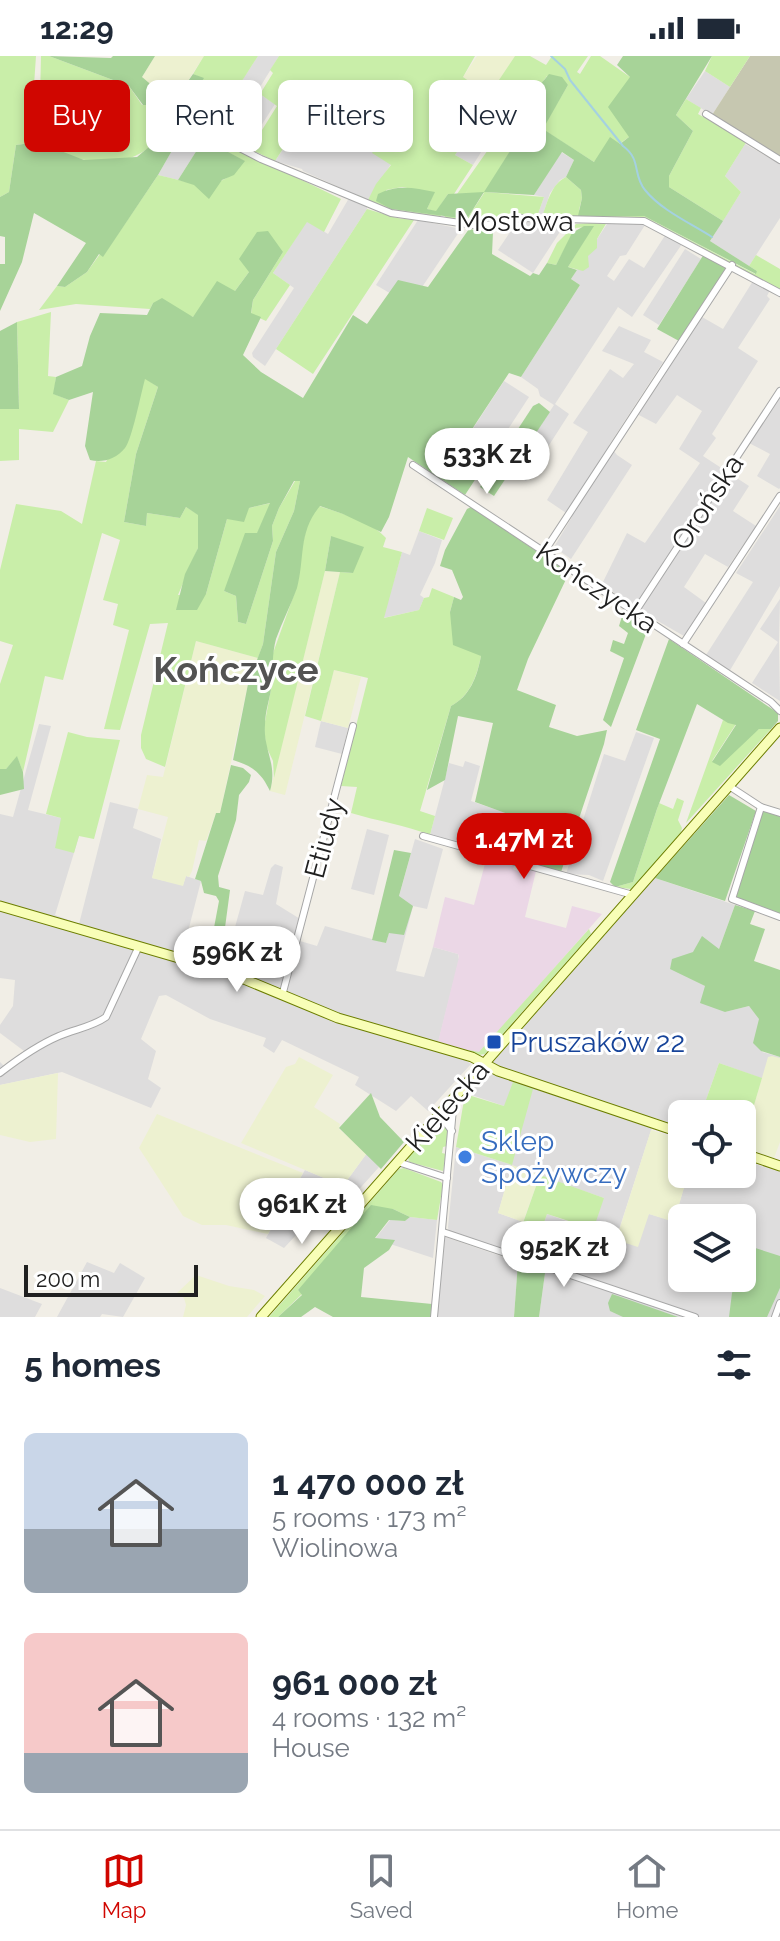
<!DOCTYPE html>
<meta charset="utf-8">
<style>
:root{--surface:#fff;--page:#f2f2f3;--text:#1f2937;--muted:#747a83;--line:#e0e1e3;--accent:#d00600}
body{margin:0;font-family:Raleway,sans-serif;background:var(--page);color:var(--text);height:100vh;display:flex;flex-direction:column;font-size:30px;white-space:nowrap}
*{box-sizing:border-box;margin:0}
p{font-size:26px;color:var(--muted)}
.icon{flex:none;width:44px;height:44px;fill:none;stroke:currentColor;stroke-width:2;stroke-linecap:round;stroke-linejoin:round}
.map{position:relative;height:1261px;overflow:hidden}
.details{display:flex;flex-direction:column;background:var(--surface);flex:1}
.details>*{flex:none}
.guide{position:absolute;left:24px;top:24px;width:732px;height:72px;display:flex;gap:16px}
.fabs{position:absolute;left:668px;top:1044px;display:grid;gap:16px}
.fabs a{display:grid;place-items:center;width:88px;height:88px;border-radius:12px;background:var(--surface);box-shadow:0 4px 12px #0003;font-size:40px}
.scale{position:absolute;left:24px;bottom:20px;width:174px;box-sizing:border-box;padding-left:8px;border:4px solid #202020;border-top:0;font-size:22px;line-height:28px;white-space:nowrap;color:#202020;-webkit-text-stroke:6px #fff;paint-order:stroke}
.price{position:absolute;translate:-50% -68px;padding:0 18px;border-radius:28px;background:#fff;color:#222;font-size:26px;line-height:52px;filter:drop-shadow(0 2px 4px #0008)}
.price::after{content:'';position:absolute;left:50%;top:48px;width:24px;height:18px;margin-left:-12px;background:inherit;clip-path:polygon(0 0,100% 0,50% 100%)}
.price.active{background:var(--accent);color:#fff}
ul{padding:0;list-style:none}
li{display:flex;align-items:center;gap:24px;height:200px;padding:0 24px}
li span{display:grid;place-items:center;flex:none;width:224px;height:160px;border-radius:12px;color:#555}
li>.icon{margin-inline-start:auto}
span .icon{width:96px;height:96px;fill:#fffc;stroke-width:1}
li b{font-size:34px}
h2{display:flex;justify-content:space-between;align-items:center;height:96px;padding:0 24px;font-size:34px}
.pill{padding:0 28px;border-radius:12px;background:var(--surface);box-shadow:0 4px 12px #0003;font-size:28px;line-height:72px}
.pill.active{background:var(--accent);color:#fff}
.status{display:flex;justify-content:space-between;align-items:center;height:56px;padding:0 40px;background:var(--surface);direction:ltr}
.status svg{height:22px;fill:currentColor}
.menu{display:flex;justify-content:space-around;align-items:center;height:112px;border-top:2px solid var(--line);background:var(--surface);font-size:22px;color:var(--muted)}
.menu a{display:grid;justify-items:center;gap:4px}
.menu .active{color:var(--accent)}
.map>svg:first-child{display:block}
.residential{fill:#dedddd;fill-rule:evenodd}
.industrial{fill:#ebd7e6}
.construction{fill:#c6c7b0}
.farmland{fill:#edf1d0}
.grass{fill:#c9eea9}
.forest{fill:#a7d398}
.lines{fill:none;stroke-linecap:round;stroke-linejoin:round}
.stream{stroke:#a4d1e1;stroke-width:2}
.street-casing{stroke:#a7a7a7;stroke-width:8}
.secondary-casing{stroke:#6c7e00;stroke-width:11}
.street{stroke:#fff;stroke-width:6}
.secondary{stroke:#f8feb7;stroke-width:9}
.transit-dot{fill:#1a4fb4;stroke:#fff;stroke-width:3}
.shop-dot{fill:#3f7fe0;stroke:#fff;stroke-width:3}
.labels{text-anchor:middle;stroke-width:6;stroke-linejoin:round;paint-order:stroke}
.street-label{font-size:28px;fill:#202020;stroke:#fff}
.transit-label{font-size:28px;fill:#164399;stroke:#fff;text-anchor:start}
.shop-label{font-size:28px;fill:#366cbe;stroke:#fff;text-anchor:start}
.district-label{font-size:36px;font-weight:bold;fill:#535353;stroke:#fff}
</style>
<div class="status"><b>12:29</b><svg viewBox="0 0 49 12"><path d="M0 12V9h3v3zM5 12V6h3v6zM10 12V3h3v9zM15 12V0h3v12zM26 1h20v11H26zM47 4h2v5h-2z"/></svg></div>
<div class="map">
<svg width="780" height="1261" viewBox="0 0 780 1261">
<rect width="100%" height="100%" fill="#f1eee6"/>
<!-- residential -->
<g class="residential">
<path d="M258,0h21l-22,36 18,12 -28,44 -46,-25 21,-34 11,5z"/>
<path d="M705,15l25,16 -18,28 -26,-16z"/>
<path d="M364,38l18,13 -6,41 -3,5 18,11 -23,36 -1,9 -102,157 -12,-9 -1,-4 42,-65 -21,-15 34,-52 21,13 24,-41 -49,-22 -1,-2 -27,-8 23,-34 -3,-3 3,-8 10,-14 16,10 -2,5 19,13z"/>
<path d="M493,41l37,24 -17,26 -23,-14v5l-17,27 -18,-10z"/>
<path d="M186,70l18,13 -26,41 -20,-5z"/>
<path d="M745,88l35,20v54l-31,48 -39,-25 31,-49 -16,-16z"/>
<path d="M561,96l13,8 -8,17 -6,3 -10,13 -7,21h-5l6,-17 -10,-2z"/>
<path d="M418,164l43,9 -51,76 -34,-20z"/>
<path d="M517,166l48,2 -32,49 -35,-23z"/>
<path d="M621,166l24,3 -19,30 -6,1 -13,20 7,5 15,-22 15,9 22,-34 16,10 -50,73 -14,-10 -63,97 14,10 -43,67 -15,-10 43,-66 -14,-9 -2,-7 -17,-12 59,-92 -9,-6 36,-55z"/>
<path d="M685,193l16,10 -42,66 -16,-10z"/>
<path d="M753,225l17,9 -3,6 3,3 -32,49 20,13 -46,73 4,4 -13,18 46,30 -16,25 23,15 -28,41 -23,-13 -21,33 22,16 -22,33 -49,-28 -33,-24 25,-51 18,10 55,-80 -21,-14 23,-38 -25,-16 -21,29 -19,-10 65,-97 21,12z"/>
<path d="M619,270l32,14 -7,12 19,10 -54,83 8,10 15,10 -61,94 -17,-12 18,-30 -25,-17 41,-68 -15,-9 37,-54 13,9 11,-14 -32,-13z"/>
<path d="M504,325l25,16 -47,72 -25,-16z"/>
<path d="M780,340v92l-1,1 -22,-13 13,-22 -21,-11z"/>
<path d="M780,450v80l-51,86 -23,-17 47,-73 -17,-9z"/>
<path d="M419,475l23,9 -7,23 -15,32 4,3 -5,12 -36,8 19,-66 8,3z"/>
<path d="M780,543l-1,43 1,59 -28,-18 26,-41 -18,-13z"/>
<path d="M321,665l27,7 -6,26 -27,-7z"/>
<path d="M39,668l12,2 -23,84 33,8 30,-21 -36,118 24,9 31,-122 28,7 -5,19 28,11 -9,39 31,7 3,-9 15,5 -18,70 11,2 7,-23 31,8 13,-47 18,4 8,-27 4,-4 8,3 -7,37 29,18 -5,19 17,5 8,-20 61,17 29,-104 28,10 -16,60 -14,-3 -17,65 28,6 9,-30 25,7 1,6 -23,91 26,7 9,6 -43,47 -17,-15 -15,15 -41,-26 4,-8 -77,-37 -8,13 -11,-7 3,-8 -56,-19 -44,-24 -7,1 -18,43 15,12 -8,28 13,9 -10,20 -89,-36 -62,13v-23l4,4 20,-15 -24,-18v-8l13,-19 2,-26 -15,-2v-164l13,3z"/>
<path d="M636,676l18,6 -51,143 -14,-6 -23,-1 38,-120 21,7z"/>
<path d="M465,705l15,5 -9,35 46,16 -16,37 -71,-19 19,-72 14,4z"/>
<path d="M367,773l22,6 -15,60 -23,-6z"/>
<path d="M655,822l80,27 -16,44 -26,3 -23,16 35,18 20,26 24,-6 10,12 3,34 18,5v28l-61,-22 -18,51h-19v13l-27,-9 -39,121 33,-25 25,7 14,-47h54v-14l38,12v145h-241l7,-52 -15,-5 16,-46 25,9 32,-25 -92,-32 -14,47 25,9 -11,32 -63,-21 -1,-6 8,-80 56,18 -8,-59 -38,-13zM682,1162h60v60h-60z"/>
<path d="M367,1097l12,14 -42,47 -15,-7 -38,41 -18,-10 39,-68 38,16z"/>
<path d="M410,1161l27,3 -4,38 -58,-19 15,-19 15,1z"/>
<path d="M445,1181l73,25 -4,55h-77z"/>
<path d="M87,1206l27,11 6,-10 25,15 -22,39 -21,-3 -2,3h-43z"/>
<path d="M0,1232l42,16 -7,13h-35z"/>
</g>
<!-- industrial -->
<path class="industrial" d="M486,804l28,6 -1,3 9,4 7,-3 7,1 -11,46 41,11 6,-22 30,8 -123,139 -41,-11 21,-85 -1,-3 -25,-7 12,-50 29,8z"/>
<!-- construction -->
<path class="construction" d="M750,0h30v101l-68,-42z"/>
<!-- farmland -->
<g class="farmland">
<path d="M155,0h49l-31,48 -31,-27z"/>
<path d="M477,0h38l-25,39 -27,-18z"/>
<path d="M325,515l15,1 -55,223 -15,-4z"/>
<path d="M196,585l62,17 -10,26 -28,129h-4l-10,28 -7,-1 -7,31 -3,6 -3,-1 -3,10 -31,-8 16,-61 -30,-8 9,-34 16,2z"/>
<path d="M334,614l27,7 -13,51 -27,-7z"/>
<path d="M772,1000l8,2v84l-6,16 -32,-11 26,-90z"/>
<path d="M299,1001l34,18 -19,32 26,17 -1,5 28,24 -24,33 -102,-43 45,-76 9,-3z"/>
<path d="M58,1017l-2,66 -26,3 -30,-7v-50z"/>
<path d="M157,1058l146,59 -35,61 -42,-9h-24l-19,-9 -44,-68z"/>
<path d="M651,1074l31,10v34h6l-14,48 -25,-8 -11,33 -22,-7z"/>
<path d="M512,1109l28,10 -17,47 -25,-9z"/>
<path d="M196,1219l33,11 25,4 11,6 -18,21h-64l3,-12 -2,-7 -7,-5z"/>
</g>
<!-- grass -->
<g class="grass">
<path d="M0,0h36l-6,87 -14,2 -7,47 -9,5z"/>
<path d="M41,0h8l80,30 13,19h13l14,10c-13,40 -42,51 -84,45 -15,-3 -32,-12 -46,-18z"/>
<path d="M204,0h54l-25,39 -11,-6 -21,34 -17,-12 19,-32 -10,-5z"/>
<path d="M279,0h196l-12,21 26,18 26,-39h15l16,9 6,-9h36l-11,16 3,2 11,-18h9l30,21 -1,60 -35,25 -52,-33 26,-44 -21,-9c-10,15 -22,21 -34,34l-20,-12 -38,57 18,10 -19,29h-6l-12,18 -9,-3 7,-16 -32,-6 -16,3 5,19 50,6 -1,2 -48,-5 -35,-14 1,-3 10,5 8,-16 15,-19 -19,-12 4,-6 -14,-9 19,-31 -16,-13 -18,27 -36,-24 -16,27 3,2 -23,35 -25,-12 27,-43 -17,-12 13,-21 -3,-3z"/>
<path d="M712,0h38l-20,31 -25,-16z"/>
<path d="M686,43l15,9 -3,6 49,27 -22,35 16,16 -18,29 -54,-34v-11l24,-45 -17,-16z"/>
<path d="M211,80l130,63 -17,33 -17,-10 -34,51 17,12 -24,36 -15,-7 2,-14 30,-48 -34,20 -14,19 -42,26 -40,-14 -3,6 -74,-5 -37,6 18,-24 8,1 22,-15 13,-18 3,2 55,-81c35,8 60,21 86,-14l-36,-20z"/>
<path d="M497,81l16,10 -28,45 59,5 -6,17 -52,9 -1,-3 -3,1v2l-36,-4 -2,-4 23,4 17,-26 -27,1z"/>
<path d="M566,121l15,13 1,8 -3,12 65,6 111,58 2,-3 -8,-5 7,-11 24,14v21l-128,-69 -28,-4 -43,2 -36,-4 -2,-1c5,-14 9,-30 23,-37z"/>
<path d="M367,153l30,9 17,2 -101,154 -37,-25z"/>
<path d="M607,166l-10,17v9l-9,8 1,11 -6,4 -15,-4 25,-41 -17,2 -20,37 -9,-2 10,-20 19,-19z"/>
<path d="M51,256l-3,64 8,1 -2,17 15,6 -16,32 -34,-3v31l-19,1v-52l19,-1 -2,-86z"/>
<path d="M145,322l13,9 -22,67 -12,68 22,4 1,-13 33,5 6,-11 13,8 -1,33 -20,47 28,-1 21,-75 22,-11 22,-5 -14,31 -33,57 12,5 2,26 8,2 27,-83 -1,-15 7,-18 16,-27h5l-6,30 -18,41 -13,92 -5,14 -62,-17 -31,126 -19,-8 -5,-11v-13l27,-112 -18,1 -30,106 -16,-1 25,-99 -16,-5 5,-21 -15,-4 17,-60 -18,-7 -39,147 -18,-4 -22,96 -6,-15 -11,12 -6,2v-87l13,-39 -13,-4v-71l16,-66 45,7 21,13 14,-63 10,1z"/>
<path d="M319,450c21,7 52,15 67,32l-3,9 19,5 -18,66 35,-8 5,-12 5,-1 3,-9 22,9 -4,15 31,44c-4,20 -11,40 -30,50l-31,105 15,5 -5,19c-25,-10 -53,-14 -79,-22l6,-26 -16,-1 27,-108 -34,-8 -13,51 -16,-5 35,-144 13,1 -22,-37 -6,35 -51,207 -1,-17 -7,-15 -2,-19 8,-43 1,-31 23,-64 5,-38 7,-30z"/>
<path d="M427,452l26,10 -9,22 -25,-9z"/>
<path d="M723,664l13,4 -24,37 47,-32h12l-85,94z"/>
<path d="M68,676l19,5 33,3 -26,99 -15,-3 -5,17 -19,-5 6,-30 -15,-4z"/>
<path d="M677,742l7,3 -6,19 4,8 -2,7 -49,54 -16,-2 18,-5 26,-79 14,6z"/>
<path d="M589,873l2,5 -106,120 -6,1 -10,-5 10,2z"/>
<path d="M719,1007l43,15 -20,68v-32h-41z"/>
<path d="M513,1026l20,7 -21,76 -56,-18 9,-53 39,12z"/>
<path d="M439,1066l9,7 -1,17 -4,1 -1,6 4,1 -3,17 -34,-9 -1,-4z"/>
<path d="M404,1112l37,14 2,3 -6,35 -27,-3 -17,-8 -95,81 4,4 -24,23h-9l130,-148z"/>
<path d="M540,1119l64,23 -15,44 -21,-7 4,-13 -25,-8 -16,46 -19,-6z"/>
</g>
<!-- forest -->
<g class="forest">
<path d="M49,0l62,2 2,-2h42l-13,21 31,26 20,-29 11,4 -22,35 8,6 -32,56 -55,82 -4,-3 -12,18 -22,15 -8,-1 29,-43 -52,-30 -12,49 -22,49v-47h5v-27l-5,-1v-39l9,-5 7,-47 22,-3 46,18 53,-3 25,-21 7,-21 -14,-10h-12l-14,-19z"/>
<path d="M623,0h89l-36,59 17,16 -24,45v11l54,34 -13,20 47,30 -1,3 -112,-58h-66l4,-18 -1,-8 -15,-13 8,-17 -12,-8 -28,43 -50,-3 -17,27 -76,-10 -15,-8 2,-7c20,-10 36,-6 57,-2l-8,17 9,2 12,-17 36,-2 45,-71 -16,-11c12,-14 25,-21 36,-36l13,3 6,8 -25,44 51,33 16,-25 10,7 9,-7 -21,-30 22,-30 -13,-12z"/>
<path d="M204,83l41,22 -11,14 -12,5 -13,19 -15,-14 -16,-5z"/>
<path d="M584,170h10l-26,41 9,3 -6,9 9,6 -59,92 -12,-4 -52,79 25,17 -17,26 -57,-38 -19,60 -8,15 -38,-18 -23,-8c-22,26 -15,52 -23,82 -6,17 -15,34 -21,51 -4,15 -3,28 -4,43 -1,14 -7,28 -7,43 -2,25 13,39 5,66 -9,-19 -18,-25 -37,-31l15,-76 15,-40 13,-92 18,-41 6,-30h-6l-15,27 -7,18 1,15 -27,83 -8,-2 -2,-26 -12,-5 21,-58h12l13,-30 -21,5 -5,14 -17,-3 -21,75 -9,16h-21l9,-36 13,-26v-33l-12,-8 -6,11 -33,-5 -1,13 -22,-4 12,-68 22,-67 -13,-8c-4,14 -13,61 -20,69 -9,11 -22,15 -35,12l-5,-14 8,-54 -24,8 -16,-6 3,-17 26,-11 8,-30 10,-23 47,2 6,-12 9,-5 31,19 24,-36 18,10 14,-19 -10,-13 18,-27 11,-1 15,21 -30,48 -2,13 10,4 -18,38 18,17 42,26 50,-83 14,9 31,-44 30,7 41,-58 24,3 -1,22 38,22 3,-3 6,2 8,-12 9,2 16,-32z"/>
<path d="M704,198l23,13 -48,74 -22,-12z"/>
<path d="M17,266l2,87h-19v-78z"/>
<path d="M539,347l11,9 -56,84 -14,-9 53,-81z"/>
<path d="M471,451l98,66 -41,86 -11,31 39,15 -7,22 28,9 30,-6 -3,14 -43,128 -60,-18 15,-37 -41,-15 18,-79 -35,-7 -13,64 -18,10 24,-84c19,-10 26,-29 30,-50l-28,-11 -3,-33 4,-15 7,3 2,-3 -11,-27 -12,-4 5,-16 22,-41z"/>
<path d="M331,480l33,11 -11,26 -28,-2z"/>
<path d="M624,554l25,16 -38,101 -8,-7 21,-62 -14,-7 3,-11 11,4 4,-11 -9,-7z"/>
<path d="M669,583l109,74v8l-7,8h-12l-39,37 -8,-4 24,-37 -8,-2 -31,-19 -40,105 -24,73 -18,5 -5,-5 50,-143 -24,-9z"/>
<path d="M17,700l6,16 1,17 -24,6v-26h6z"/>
<path d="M231,709l12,3 8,7 -2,7 -10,13 -3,25 -18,56 1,11 11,3 -6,45 -11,-2 6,-32 -3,-5 -12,-3 -3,-12 -6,-2 21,-66h4z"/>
<path d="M729,739l27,16 -31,90 -70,-23z"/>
<path d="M762,753l18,6v99l-41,-14 -4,-6z"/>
<path d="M394,794l17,3 -12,43 14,10 -9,29 -15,-2 -3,10 -14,-3z"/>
<path d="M735,849l20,6 -5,13 15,5 -11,32 26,9v87l-19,-6 -8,-8 6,-24 -10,-13 -24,6 -25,-9 5,-17 -35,-17 2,-10 21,-7 9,-16 17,13z"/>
<path d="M371,1037l9,24 24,25 -23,27 -42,-41z"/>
<path d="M371,1149l22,4 17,8 -5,4 -16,-1 -14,18 20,2 -6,10 -25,18 -3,29 71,7 -1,13h-98l-18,-10 -14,10h-23l24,-22 -4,-5z"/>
<path d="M749,1190l31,10v32l-13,29h-38l3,-24 6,-15h4v-28z"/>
<path d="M518,1206l27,11 -6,44h-25z"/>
<path d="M612,1238l6,2 60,21h-55l-13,-6 -2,-8z"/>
</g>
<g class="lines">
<!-- stream -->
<path class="stream" d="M551,0l14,13 5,11 53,66c19,14 9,28 22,44 16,20 45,33 67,47"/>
<defs>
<g id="street">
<path d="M706,58l74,46"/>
<path d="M203,73l58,30 130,54 90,13 41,-8 122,3 136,72"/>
<path d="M413,409l358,237 9,9"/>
<path d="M544,496l188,-287"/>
<path d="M635,556l145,-221"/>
<path d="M683,588l97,-148"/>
<path d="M729,730l32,21 19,6"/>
<path d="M761,751l-29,92 48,18"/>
<path d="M423,780l210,59"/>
<path d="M282,940l71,-270"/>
<path d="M0,1017c18,-14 38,-28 59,-37 16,-7 33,-9 47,-19l33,-71"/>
<path d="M436,1063l10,4 6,8"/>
<path d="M398,1106l49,16"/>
<path d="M443,1176l252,85"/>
<path d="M434,1261l20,-219"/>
<path d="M775,1261l5,-14"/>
</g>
<g id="secondary">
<path d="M0,850l227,66 111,46 134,39 26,14 184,62"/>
<path d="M742,1097l38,13"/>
<path d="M261,1261l519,-589"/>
</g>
</defs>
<!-- street casing -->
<use href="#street" class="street-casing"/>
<!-- secondary casing -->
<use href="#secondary" class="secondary-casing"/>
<!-- street -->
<use href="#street" class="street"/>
<!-- secondary -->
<use href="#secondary" class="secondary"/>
</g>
<!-- markers -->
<rect class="transit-dot" x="486" y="978" width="16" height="16" rx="4"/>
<circle class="shop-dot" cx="465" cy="1101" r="8"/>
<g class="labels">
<!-- street labels -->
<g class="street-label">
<text x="515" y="175">Mostowa</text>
<text transform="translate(707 446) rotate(-57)" y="10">Orońska</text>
<text transform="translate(597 531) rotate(34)" y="10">Kończycka</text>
<text transform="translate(324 782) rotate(-75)" y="10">Etiudy</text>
<text transform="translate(447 1050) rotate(-49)" y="10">Kielecka</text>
</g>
<!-- transit labels -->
<g class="transit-label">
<text x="510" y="996">Pruszaków 22</text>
</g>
<!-- shop labels -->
<g class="shop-label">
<text x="481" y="1095">Sklep<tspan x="481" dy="32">Spożywczy</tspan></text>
</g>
<!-- district labels -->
<g class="district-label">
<text x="236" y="626">Kończyce</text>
</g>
</g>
</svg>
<div class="fabs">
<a><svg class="icon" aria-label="locate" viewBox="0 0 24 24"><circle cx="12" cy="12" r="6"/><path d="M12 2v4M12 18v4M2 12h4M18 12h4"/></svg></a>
<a><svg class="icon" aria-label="layers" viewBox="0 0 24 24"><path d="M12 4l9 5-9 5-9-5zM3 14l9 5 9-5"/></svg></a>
</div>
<div class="scale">200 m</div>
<b class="price" style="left:487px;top:440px">533K zł</b>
<b class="price active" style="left:524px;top:825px">1.47M zł</b>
<b class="price" style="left:237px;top:938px">596K zł</b>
<b class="price" style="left:302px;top:1190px">961K zł</b>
<b class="price" style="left:564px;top:1233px">952K zł</b>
<div class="guide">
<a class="pill active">Buy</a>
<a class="pill">Rent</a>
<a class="pill">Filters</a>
<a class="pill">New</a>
</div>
</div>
<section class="details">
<h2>5 homes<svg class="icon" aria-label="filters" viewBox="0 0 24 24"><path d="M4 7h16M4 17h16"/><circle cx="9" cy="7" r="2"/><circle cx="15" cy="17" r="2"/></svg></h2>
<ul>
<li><span style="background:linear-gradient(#c9d6e8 60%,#9aa5b1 0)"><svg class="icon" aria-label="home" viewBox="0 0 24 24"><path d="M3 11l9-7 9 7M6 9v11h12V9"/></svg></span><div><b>1 470 000 zł</b><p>5 rooms · 173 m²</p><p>Wiolinowa</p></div></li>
<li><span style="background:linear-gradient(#f6c9c9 75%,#9aa5b1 0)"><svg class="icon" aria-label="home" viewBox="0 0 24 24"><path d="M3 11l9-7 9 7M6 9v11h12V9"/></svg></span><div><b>961 000 zł</b><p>4 rooms · 132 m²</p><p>House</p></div></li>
</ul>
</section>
<nav class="menu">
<a class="active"><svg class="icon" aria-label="map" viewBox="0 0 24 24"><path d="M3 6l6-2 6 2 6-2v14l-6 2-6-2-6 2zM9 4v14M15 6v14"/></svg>Map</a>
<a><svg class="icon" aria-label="saved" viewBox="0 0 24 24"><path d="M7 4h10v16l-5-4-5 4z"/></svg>Saved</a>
<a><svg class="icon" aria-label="home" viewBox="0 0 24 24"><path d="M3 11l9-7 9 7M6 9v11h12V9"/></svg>Home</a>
</nav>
